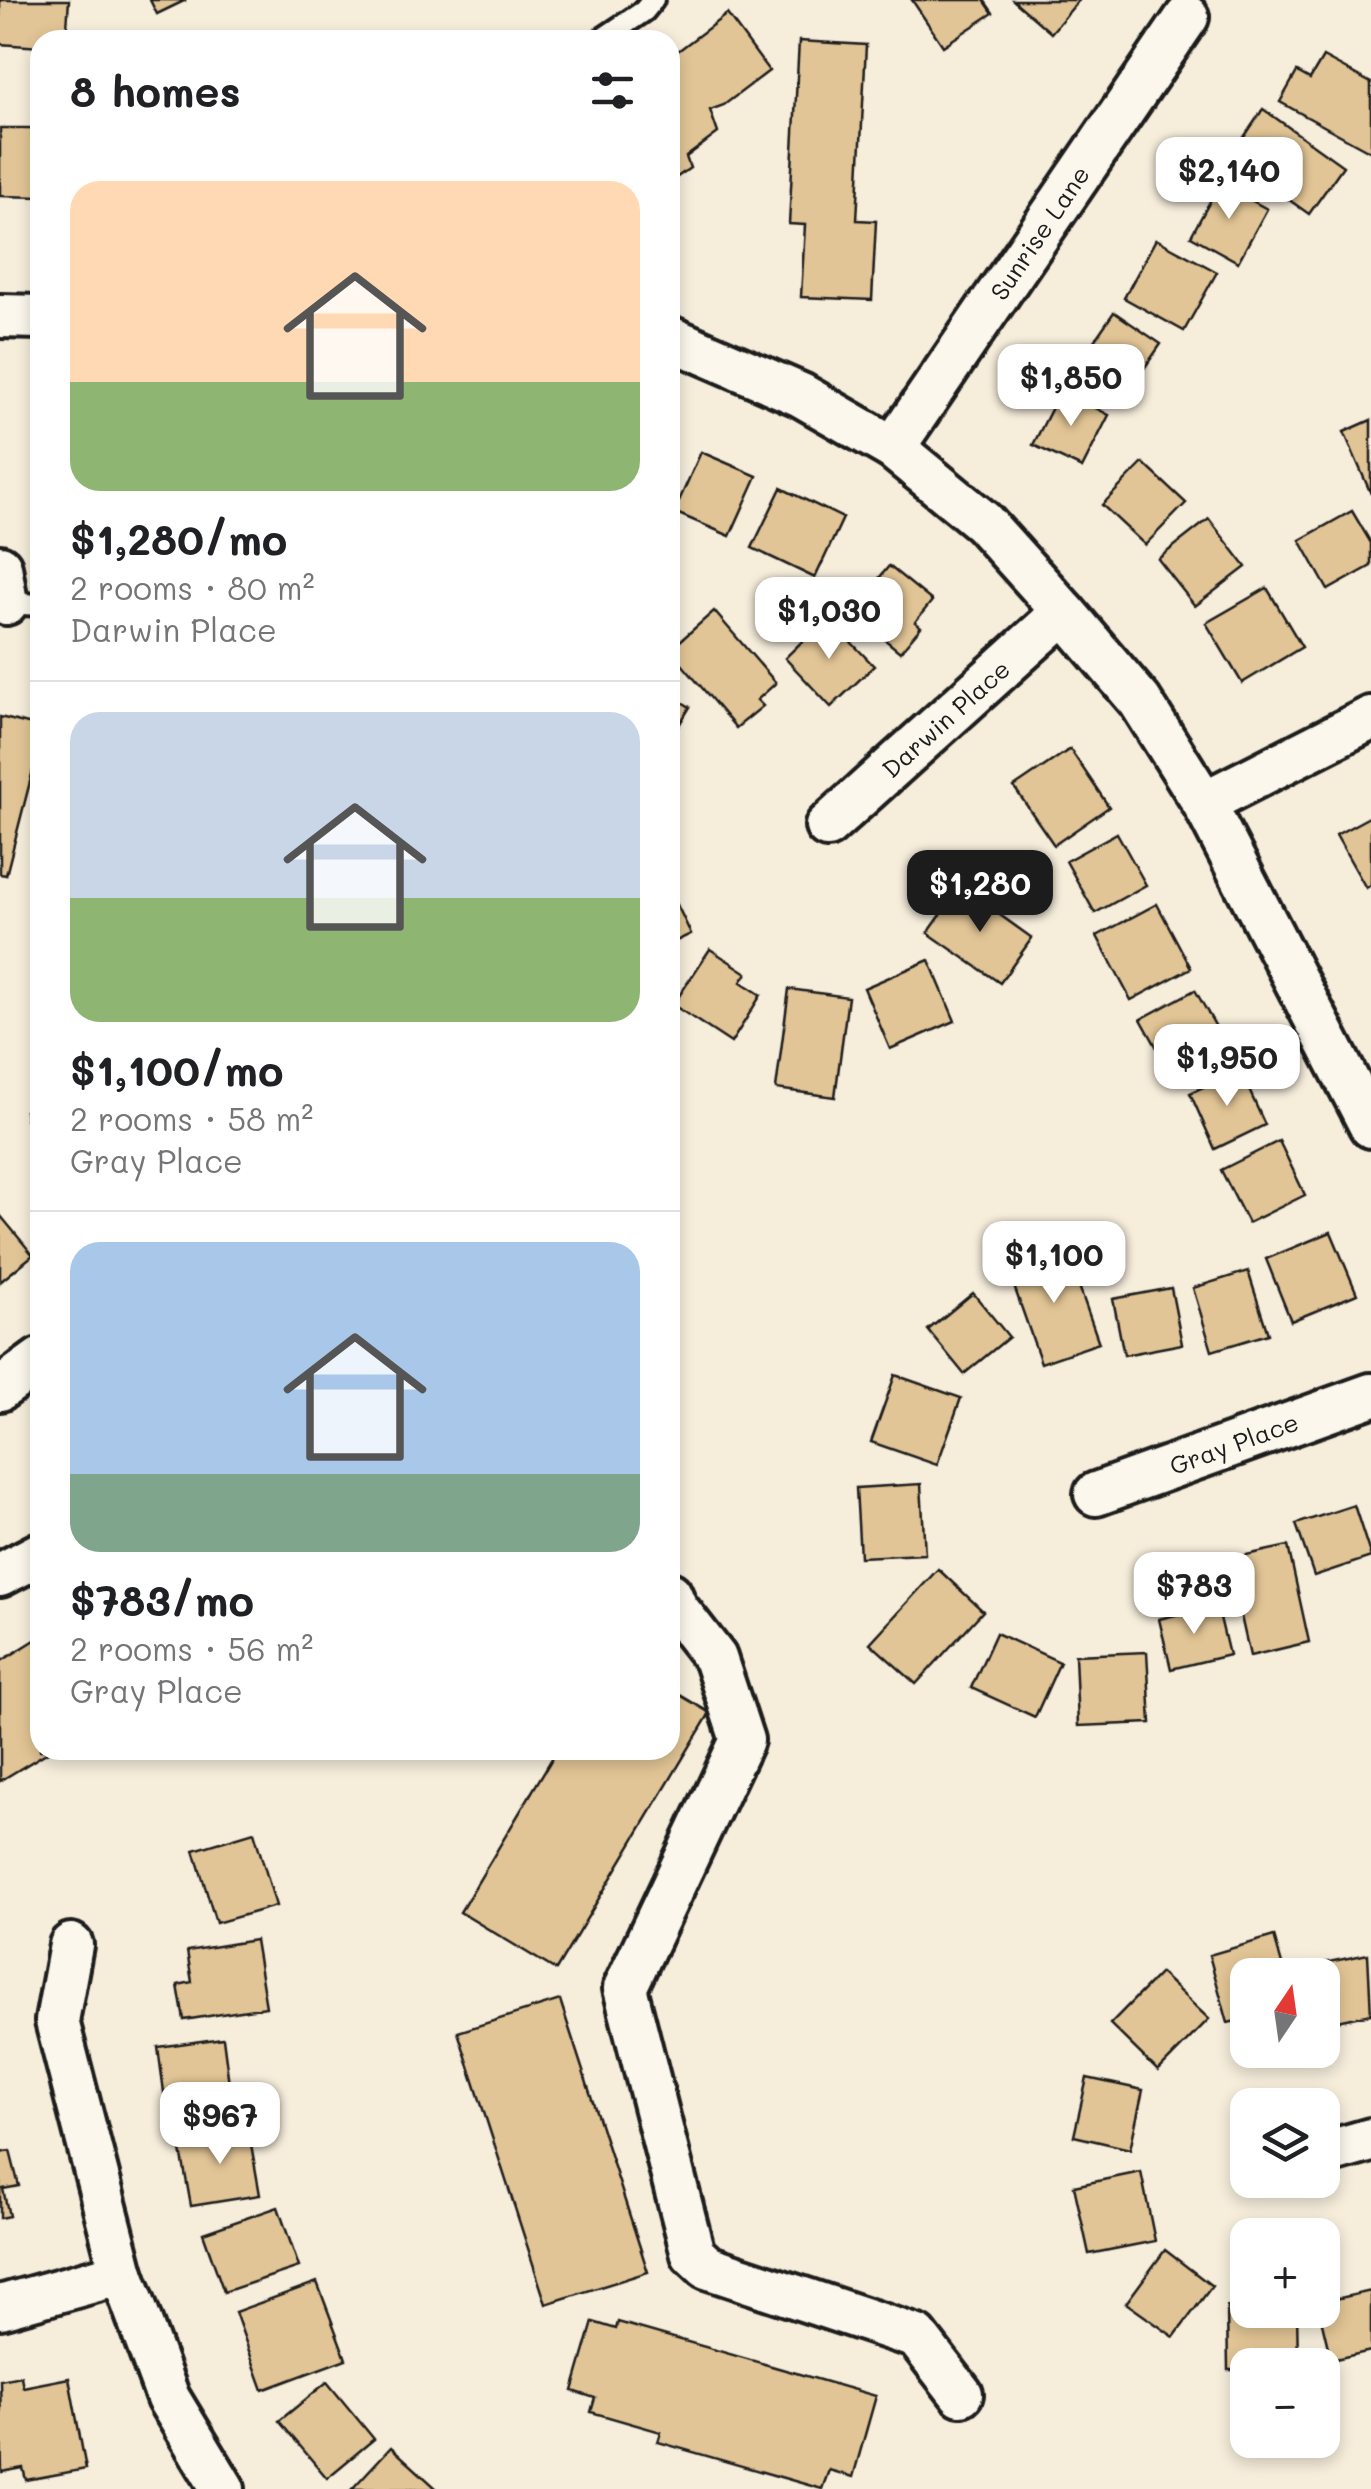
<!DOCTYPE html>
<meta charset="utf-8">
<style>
:root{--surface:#fff;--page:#f2f2f2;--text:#202124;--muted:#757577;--line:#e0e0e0;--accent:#1c1c1c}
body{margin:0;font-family:Mali,sans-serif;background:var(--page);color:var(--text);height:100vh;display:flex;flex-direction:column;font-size:38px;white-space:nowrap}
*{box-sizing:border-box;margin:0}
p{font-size:32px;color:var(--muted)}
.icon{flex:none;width:55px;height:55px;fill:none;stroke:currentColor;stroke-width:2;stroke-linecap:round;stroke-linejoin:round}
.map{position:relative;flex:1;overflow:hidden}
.side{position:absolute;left:30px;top:30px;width:650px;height:1730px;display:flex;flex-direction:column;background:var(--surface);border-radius:30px;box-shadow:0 5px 15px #0003}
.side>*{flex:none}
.needle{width:65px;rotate:13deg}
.fabs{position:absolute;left:1230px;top:1958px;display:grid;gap:20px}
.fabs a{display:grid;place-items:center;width:110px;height:110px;border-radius:20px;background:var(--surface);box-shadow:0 5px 15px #0003;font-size:50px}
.price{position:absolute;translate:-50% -85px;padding:0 22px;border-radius:20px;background:#fff;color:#222;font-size:32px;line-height:65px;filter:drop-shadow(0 2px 5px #0008)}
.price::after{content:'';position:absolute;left:50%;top:60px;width:30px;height:22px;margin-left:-15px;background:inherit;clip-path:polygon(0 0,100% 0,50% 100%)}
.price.active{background:var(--accent);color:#fff}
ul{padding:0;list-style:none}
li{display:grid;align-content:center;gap:20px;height:530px;padding:0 40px}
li+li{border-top:2px solid var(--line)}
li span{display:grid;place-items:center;height:310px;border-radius:30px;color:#555}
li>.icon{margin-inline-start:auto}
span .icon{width:180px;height:180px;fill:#fffc;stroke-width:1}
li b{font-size:42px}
h2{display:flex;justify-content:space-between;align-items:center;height:120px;padding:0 40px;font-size:42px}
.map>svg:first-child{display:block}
.building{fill:#e2c596;stroke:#1c1c1c;stroke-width:2.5}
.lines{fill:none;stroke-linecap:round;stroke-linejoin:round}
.lane-casing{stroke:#1c1c1c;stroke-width:28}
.street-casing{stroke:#1c1c1c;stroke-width:50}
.lane{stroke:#fbf7ec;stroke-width:20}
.street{stroke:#fbf7ec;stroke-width:42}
.labels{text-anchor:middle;stroke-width:9;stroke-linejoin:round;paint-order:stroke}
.street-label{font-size:25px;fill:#1c1c1c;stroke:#fbf7ec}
</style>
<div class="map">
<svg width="1371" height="2489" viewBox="0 0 1371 2489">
<rect width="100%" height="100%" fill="#f6eddb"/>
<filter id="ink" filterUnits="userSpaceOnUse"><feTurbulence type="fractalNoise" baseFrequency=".01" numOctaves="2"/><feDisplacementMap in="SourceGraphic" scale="20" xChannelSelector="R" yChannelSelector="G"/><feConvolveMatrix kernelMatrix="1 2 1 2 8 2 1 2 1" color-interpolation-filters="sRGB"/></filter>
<g filter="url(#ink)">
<!-- building -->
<g class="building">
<path d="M0,0h69l-3,40h-26v7l-40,-3z"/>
<path d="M150,0h36l-29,14z"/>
<path d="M912,0h72l9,13 -50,33z"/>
<path d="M1013,0h66l-28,33z"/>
<path d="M727,14l42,57 -45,34 -14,5 8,23 -32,24 4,11 -20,14v-95l6,-5 -6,-25z"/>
<path d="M799,41l67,4 -9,175 19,1 -4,79 -71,-3 4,-72 -16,-1z"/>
<path d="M1323,57l48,26v69l-91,-50 17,-30 13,7z"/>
<path d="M1263,109l80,57 -34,48 -79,-56z"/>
<path d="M0,128h40v69l-40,-1z"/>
<path d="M1220,183l47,26 -29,53 -47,-26z"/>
<path d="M1156,239l61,33 -33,59 -60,-33z"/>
<path d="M1114,312l47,32 -38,55 -47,-32z"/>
<path d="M1061,390l48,25 -27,53 -49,-23z"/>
<path d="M1371,420v74l-27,-62z"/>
<path d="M701,452l56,24 -27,60 -56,-24z"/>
<path d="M1143,463l43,40 -41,42 -43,-40z"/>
<path d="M781,488l62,30 -28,60 -63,-30z"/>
<path d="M1352,511l19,32v23l-43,24 -28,-50z"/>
<path d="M1209,519l37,48 -51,39 -37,-47z"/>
<path d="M889,566l43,35 -17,21 6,5 -21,25 -49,-40z"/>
<path d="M1267,588l35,59 -60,36 -36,-60z"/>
<path d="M714,611l62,72 -19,17 6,6 -27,22 -66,-78z"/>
<path d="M827,617l47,49 -43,41 -46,-49z"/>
<path d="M670,695l20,12 -20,33z"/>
<path d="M0,717l40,10v16l-34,132 -6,-1z"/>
<path d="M1070,749l39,58 -55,38 -40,-58z"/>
<path d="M1371,816v69l-5,3 -30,-53z"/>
<path d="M1117,833l29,52 -51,28 -29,-52z"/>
<path d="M961,887l71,51 -32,45 -72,-50z"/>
<path d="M670,890l21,44 -21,10z"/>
<path d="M1157,904l34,64 -60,32 -34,-64z"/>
<path d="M710,949l37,24 -6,9 20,13 -30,48 -58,-38z"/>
<path d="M929,960l26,61 -65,28 -26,-61z"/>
<path d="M789,989l59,8 -13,100 -59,-8z"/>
<path d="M1195,990l34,60 -54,30 -34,-61z"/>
<path d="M1240,1070l25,55 -50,24 -25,-56z"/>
<path d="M40,1108v83l-15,-80z"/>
<path d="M1279,1141l26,54 -57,28 -27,-53z"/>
<path d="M0,1215l33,40 -33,27z"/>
<path d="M1331,1232l26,62 -66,27 -25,-62z"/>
<path d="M1066,1249l33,94 -58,20 -33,-94z"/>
<path d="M1248,1271l20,63 -56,17 -19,-63z"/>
<path d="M1171,1288l11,56 -58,11 -11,-56z"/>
<path d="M973,1293l36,44 -45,37 -36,-44z"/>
<path d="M895,1375l66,23 -24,67 -66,-23z"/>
<path d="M921,1484l4,70 -65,3 -4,-69z"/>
<path d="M1354,1505l17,52 -57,19 -18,-52z"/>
<path d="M1288,1546l21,96 -59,14 -22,-97z"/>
<path d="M938,1569l45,42 -67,73 -46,-41z"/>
<path d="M1217,1605l12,50 -58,14 -12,-50z"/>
<path d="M996,1633l64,29 -25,55 -64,-29z"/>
<path d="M40,1637v113h11l-51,31v-119z"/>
<path d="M1147,1652l4,71 -73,3 -3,-71z"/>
<path d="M670,1689l40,24 -154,257 -96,-58 97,-162h113z"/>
<path d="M254,1832l22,74 -60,17 -22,-73z"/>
<path d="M1274,1936l11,39h-37v43l-20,5 -19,-68z"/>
<path d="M255,1940l11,67 -82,13 -6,-35 14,-3 -5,-31z"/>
<path d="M1368,1954l3,60 -49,10v-49h-12l-1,-9z"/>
<path d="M1160,1973l49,46 -51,52 -48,-47z"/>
<path d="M560,2000l88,272 -102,32 -88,-272z"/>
<path d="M223,2038l10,76 -65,8 -10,-75z"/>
<path d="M1087,2078l56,12 -13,59 -56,-13z"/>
<path d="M248,2127l12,68 -69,11 -12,-67z"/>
<path d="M10,2151l9,35 -16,3 6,27 -9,2v-65z"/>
<path d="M1141,2172l14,69 -66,13 -15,-68z"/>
<path d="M278,2207l21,60 -75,25 -21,-59z"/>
<path d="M1165,2250l47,36 -38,51 -48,-34z"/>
<path d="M317,2282l29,77 -83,31 -28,-78z"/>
<path d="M1371,2291v60l-40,9 -12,-50h3v-8z"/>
<path d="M1227,2307l70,3 1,55h-50v5h-20z"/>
<path d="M593,2322l23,7 2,-7 258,74 -23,81 -24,-7 -7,19 -164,-47 3,-10 -70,-20 4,-14 -22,-7z"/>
<path d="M21,2376l2,11 46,-9 17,91 -60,11 -3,-12 -21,4 -2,-92z"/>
<path d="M327,2382l47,57 -47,39 -48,-57z"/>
<path d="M391,2447l45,41 -1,1h-83z"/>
</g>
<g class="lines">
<defs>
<g id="lane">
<path d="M601,40l43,-29 9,-11"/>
<path d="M6,603l34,2"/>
</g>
<g id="street">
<path d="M0,316l40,1"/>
<path d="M670,338l131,57 92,53 90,74 81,90 76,89 64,102 167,323"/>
<path d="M893,448l294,-431"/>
<path d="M0,567l6,36"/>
<path d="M1204,803l167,-85"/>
<path d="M827,826l237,-214"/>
<path d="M0,1389l40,-29"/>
<path d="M1096,1494l275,-99"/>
<path d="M0,1575l40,-21"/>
<path d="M670,1594l6,14 39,50 27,82 -117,248 68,266 14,13 210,70 44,57"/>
<path d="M71,1945l-14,76 65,252 46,125 55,91"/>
<path d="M1322,2154l49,-14"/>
<path d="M0,2307l122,-34"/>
</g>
</defs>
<!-- lane casing -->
<use href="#lane" class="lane-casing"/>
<!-- street casing -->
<use href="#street" class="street-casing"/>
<!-- lane -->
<use href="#lane" class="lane"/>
<!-- street -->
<use href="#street" class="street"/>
</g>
</g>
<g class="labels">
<!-- street labels -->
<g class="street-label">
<text transform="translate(1040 233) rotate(-56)" y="9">Sunrise Lane</text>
<text transform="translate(946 719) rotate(-42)" y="9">Darwin Place</text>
<text transform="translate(1234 1444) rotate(-20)" y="9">Gray Place</text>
</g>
</g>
</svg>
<div class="fabs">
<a><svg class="needle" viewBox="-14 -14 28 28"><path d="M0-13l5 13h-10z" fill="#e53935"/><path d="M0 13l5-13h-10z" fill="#757577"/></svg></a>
<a><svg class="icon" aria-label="layers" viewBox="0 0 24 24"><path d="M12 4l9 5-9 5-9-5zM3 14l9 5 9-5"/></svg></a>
<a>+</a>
<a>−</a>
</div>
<b class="price" style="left:1229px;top:222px">$2,140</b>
<b class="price" style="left:1071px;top:429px">$1,850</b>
<b class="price" style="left:829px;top:662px">$1,030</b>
<b class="price active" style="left:980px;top:935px">$1,280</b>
<b class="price" style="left:1227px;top:1109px">$1,950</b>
<b class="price" style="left:1054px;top:1306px">$1,100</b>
<b class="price" style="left:1194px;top:1637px">$783</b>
<b class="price" style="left:220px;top:2167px">$967</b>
<section class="side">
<h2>8 homes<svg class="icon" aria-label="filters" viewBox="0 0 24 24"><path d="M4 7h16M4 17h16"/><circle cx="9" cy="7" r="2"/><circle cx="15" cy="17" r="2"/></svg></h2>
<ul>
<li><span style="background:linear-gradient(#ffd9b3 65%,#8fb573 0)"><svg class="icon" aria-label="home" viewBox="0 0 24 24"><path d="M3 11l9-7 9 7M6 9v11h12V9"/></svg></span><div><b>$1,280/mo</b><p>2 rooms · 80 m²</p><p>Darwin Place</p></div></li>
<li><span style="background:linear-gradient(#c9d6e8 60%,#8fb573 0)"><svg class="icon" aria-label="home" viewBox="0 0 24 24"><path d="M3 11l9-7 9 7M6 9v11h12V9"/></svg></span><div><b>$1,100/mo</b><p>2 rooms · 58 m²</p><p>Gray Place</p></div></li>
<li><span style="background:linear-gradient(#a9c7e8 75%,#7fa58c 0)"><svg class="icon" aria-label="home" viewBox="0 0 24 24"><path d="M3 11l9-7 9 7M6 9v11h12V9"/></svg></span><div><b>$783/mo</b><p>2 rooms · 56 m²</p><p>Gray Place</p></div></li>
</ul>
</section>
</div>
